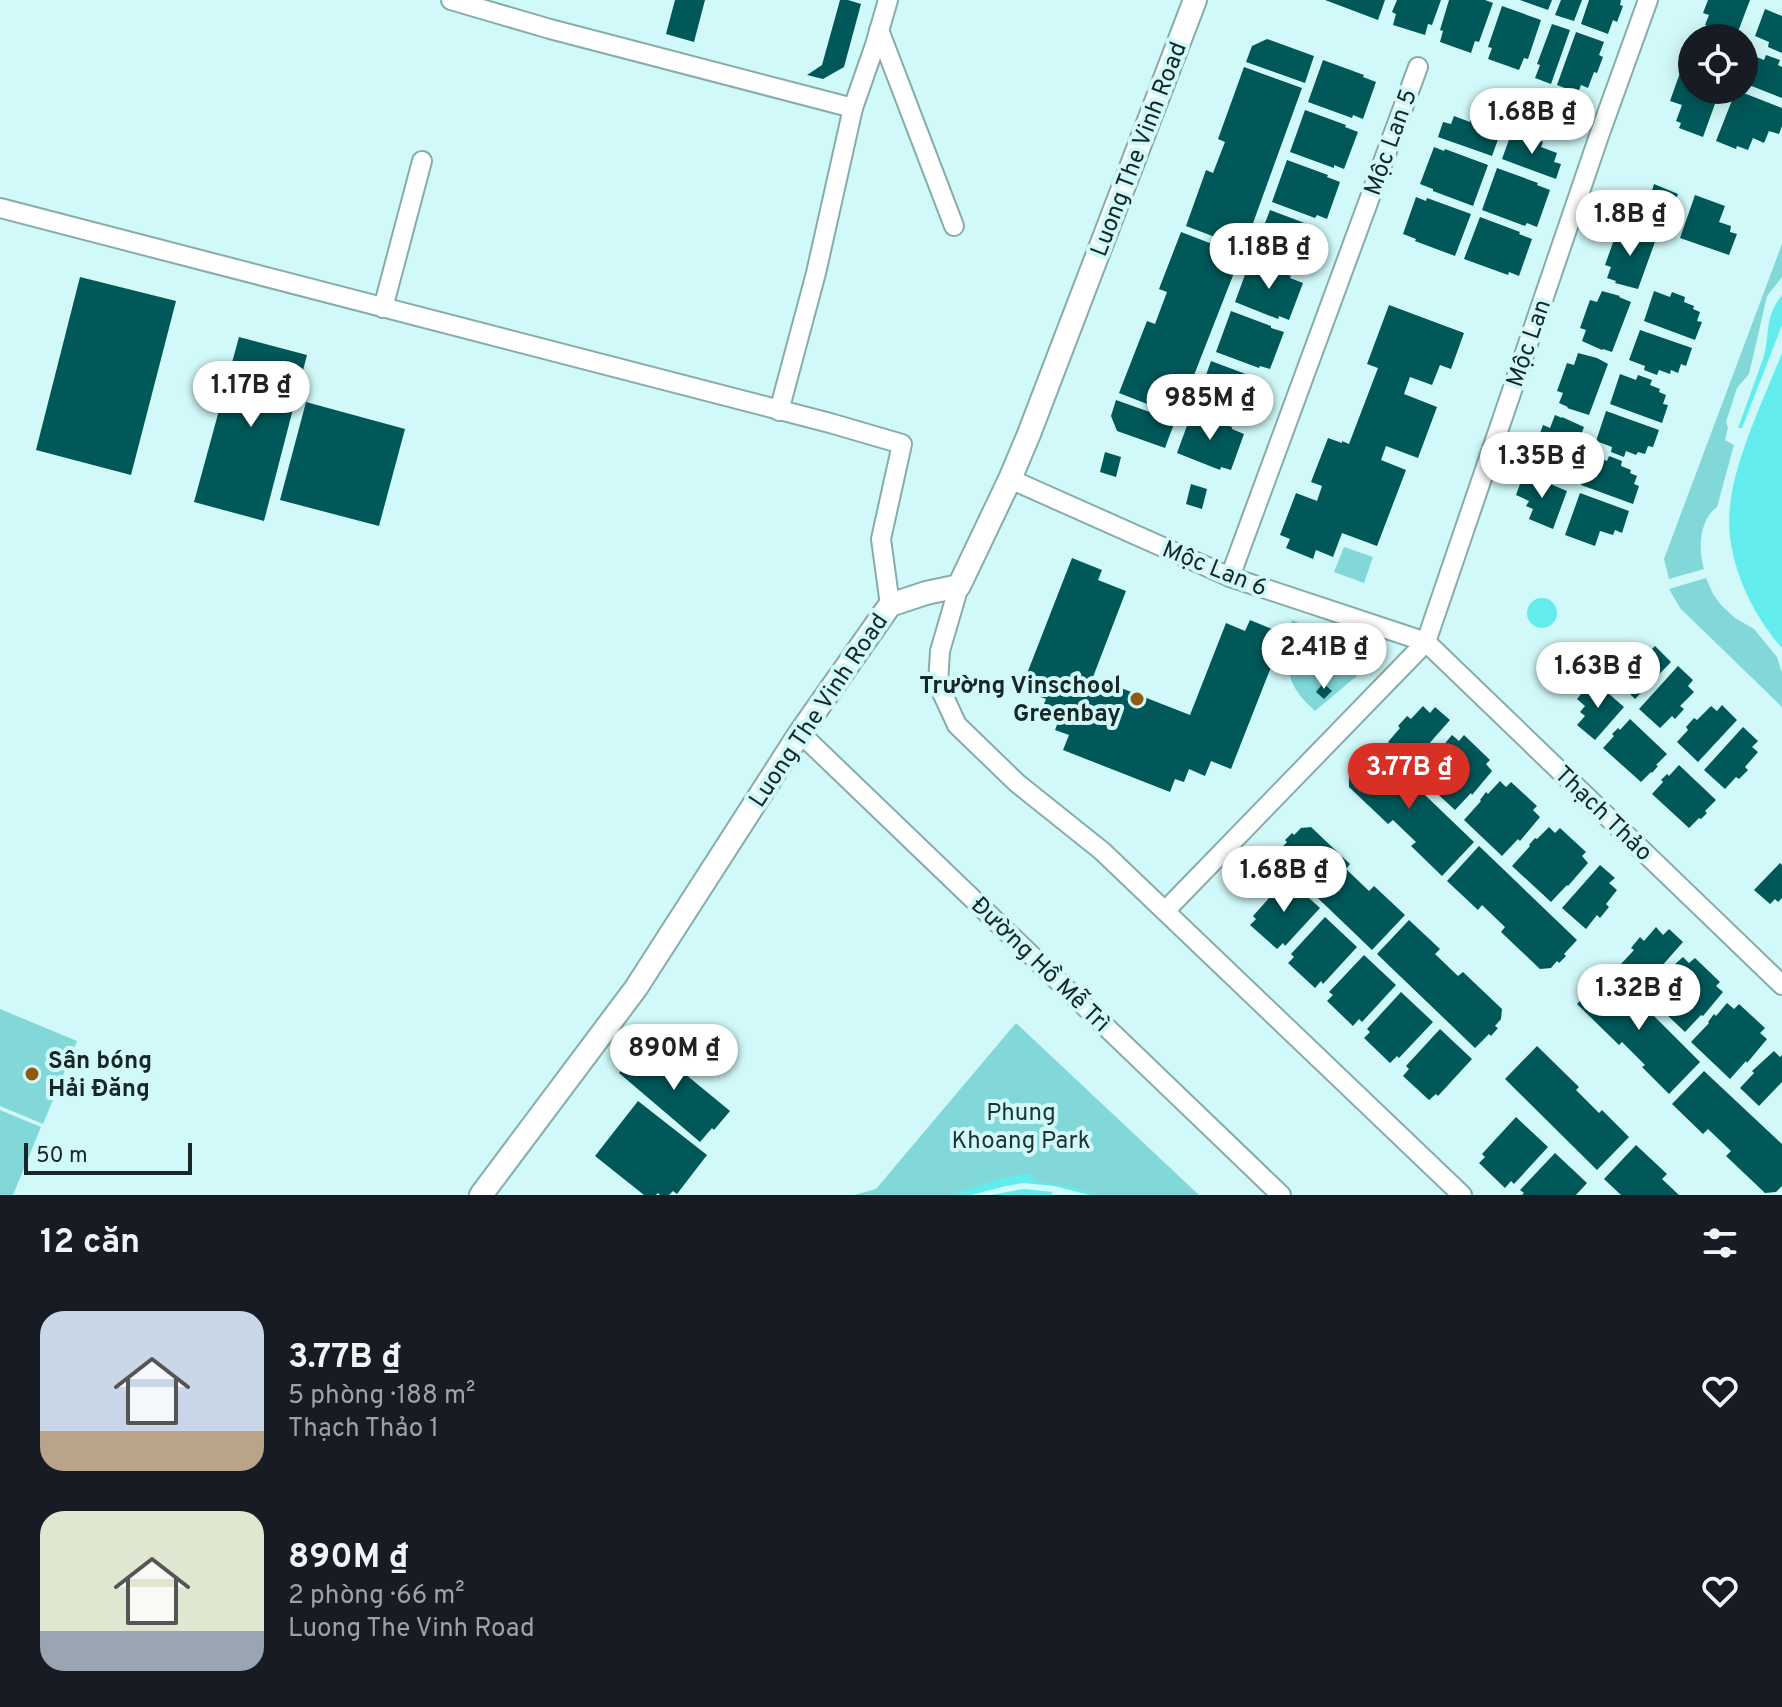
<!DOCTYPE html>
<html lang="vi">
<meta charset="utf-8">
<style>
:root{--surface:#171b24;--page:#20242c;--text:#f1f3f6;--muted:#9ea1a6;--accent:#d93025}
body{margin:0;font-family:Overpass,sans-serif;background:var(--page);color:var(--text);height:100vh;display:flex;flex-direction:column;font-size:30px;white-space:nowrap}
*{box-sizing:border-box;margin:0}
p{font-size:26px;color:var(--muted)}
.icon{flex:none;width:44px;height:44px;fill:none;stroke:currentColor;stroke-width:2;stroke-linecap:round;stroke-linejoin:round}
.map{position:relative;height:1195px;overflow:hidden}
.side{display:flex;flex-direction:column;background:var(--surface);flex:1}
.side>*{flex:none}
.tools{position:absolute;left:1678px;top:24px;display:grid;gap:16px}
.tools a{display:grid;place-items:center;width:80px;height:80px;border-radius:50%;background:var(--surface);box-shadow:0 4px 20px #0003;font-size:40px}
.scale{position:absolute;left:24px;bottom:20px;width:168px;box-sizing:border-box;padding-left:8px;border:4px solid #172626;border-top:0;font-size:22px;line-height:28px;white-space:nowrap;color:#172626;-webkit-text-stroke:6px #d1f9f9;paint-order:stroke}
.price{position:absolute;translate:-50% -68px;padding:0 18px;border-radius:28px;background:#fff;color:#222;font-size:26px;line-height:52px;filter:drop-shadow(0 2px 4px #0008)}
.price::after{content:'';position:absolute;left:50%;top:48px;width:24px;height:18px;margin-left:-12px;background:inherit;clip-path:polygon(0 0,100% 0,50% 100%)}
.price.on{background:var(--accent);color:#fff}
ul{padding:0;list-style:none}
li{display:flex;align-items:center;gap:24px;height:200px;padding:0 40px}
li span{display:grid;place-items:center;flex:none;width:224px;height:160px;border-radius:24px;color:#555}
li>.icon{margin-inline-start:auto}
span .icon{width:96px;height:96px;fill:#fffc;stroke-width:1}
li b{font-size:34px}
h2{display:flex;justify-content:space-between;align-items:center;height:96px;padding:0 40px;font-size:34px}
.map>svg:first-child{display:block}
.green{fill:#82d8d9}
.water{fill:#62ecee}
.pier{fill:#d1f9f9}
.building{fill:#005859}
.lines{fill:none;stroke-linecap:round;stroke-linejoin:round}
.minor-casing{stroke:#86acac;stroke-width:22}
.tertiary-casing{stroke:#86acac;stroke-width:26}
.minor{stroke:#fff;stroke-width:18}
.tertiary{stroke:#fff;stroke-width:22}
.poi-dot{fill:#905a0e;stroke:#d1f9f9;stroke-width:3}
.labels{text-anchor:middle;stroke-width:8;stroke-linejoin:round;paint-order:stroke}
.street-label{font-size:24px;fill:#172626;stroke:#d1f9f9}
.poi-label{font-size:24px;font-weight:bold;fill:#172626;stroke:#d1f9f9;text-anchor:end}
.park-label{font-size:24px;fill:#1c3434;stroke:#d1f9f9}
</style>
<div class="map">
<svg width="1782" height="1195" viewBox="0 0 1782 1195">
<rect width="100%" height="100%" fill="#d1f9f9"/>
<!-- green -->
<g class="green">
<path d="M1782,244v33l-15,19 -18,78 -12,14 -11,34 2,5 -3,13 9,5 -17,62c-18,12 -19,44 -13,62l-35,10 -5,-20z"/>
<path d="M1344,547l29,10 -9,26 -30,-11z"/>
<path d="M1706,578l7,16 8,11 14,13 19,11 23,28 5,16v34l-102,-99 -11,-19z"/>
<path d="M1292,620l66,28 7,21 -50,42c-6,-6 -14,-13 -18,-20 -14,-19 -7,-50 -5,-71z"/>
<path d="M0,1009l77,32 -34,83 -43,-18z"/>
<path d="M1016,1023l183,172h-345l22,-6z"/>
<path d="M0,1110l41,17 -28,68h-13z"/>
</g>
<!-- water -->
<g class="water">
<path d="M1782,295v30l-40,103h-4l25,-69c8,-25 0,-40 19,-64z"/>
<path d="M1782,353v295c-32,-36 -58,-92 -52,-142 5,-48 34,-107 52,-153z"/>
<circle cx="1542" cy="613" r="15"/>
<path d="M1029,1173l8,9 36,5 23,8h-143l45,-16z"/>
</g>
<!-- pier -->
<path class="pier" d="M1023,1183l31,3 35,9h-37v-3l-28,-3 -33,6h-19l34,-9z"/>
<!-- building -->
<g class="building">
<path d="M675,0h30l-11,42 -28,-8z"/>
<path d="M840,0h8l13,4 -17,63 -21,12 -16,-4 15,-10z"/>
<path d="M1325,0h60l-7,20z"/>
<path d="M1397,0h44l-9,25 -4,-1 -3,11 -32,-10 3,-11 -4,-2z"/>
<path d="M1449,0h36l8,3 -14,39 -4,-1 -4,12 -31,-11 3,-11 -3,-1z"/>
<path d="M1520,0h32l-4,10z"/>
<path d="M1561,0h21l-8,21 -19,-6z"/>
<path d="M1589,0h32l-1,5 3,1 -6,16 -4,-2 -5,14 -27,-10z"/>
<path d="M1708,0h42l-14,37 -22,-6v-2l-9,-4 4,-10 -6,-2z"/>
<path d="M1502,6l39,14 -13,39 -4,-1 -5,12 -31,-11 4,-11 -4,-1z"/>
<path d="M1765,9l17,7v37l-14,-6 1,-5 -14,-6z"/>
<path d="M1552,24l18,6 -19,54 -16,-6 5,-13 -3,-1z"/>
<path d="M1576,32l28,10 -5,13 4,2 -6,16 -3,-1 -6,16 -7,-3 -3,8 -21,-8z"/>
<path d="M1267,39l47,17 -9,27 -59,-21 6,-16z"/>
<path d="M1749,54l15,6 2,-5 14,5 -2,5 4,2v31l-38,-15v-16z"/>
<path d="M1323,60l41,15 -1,2 13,5 -13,37 -10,-4 -1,3 -44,-16z"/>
<path d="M1244,67l58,21 -58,160 -58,-22 20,-56 7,3 12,-31 -7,-3z"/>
<path d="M1681,70l11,4v16h28l-17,47 -24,-9 2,-5 -5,-2 6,-16 -12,-4z"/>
<path d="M1736,90l46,18v18l-3,8 -10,-3 -5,12 -11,-5 -5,12 -11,-4 -1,3 -20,-8z"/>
<path d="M1305,110l41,15 -1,2 13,5 -14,37 -10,-4v3l-44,-16z"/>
<path d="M1454,116l16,6 2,-6 14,5 -1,4 16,6 -9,25 -54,-19 5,-15 8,2z"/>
<path d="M1511,134l16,6 1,-4 15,6 -2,5 16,6 -3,9 7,2 -5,15 -54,-20z"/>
<path d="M1434,147l10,4 1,-2 43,16 -15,41 -40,-15v-2l-13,-5z"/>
<path d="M1287,160l41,15 -1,2 13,5 -13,37 -10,-4 -2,3 -43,-16z"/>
<path d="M1497,168l41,15 -1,2 13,5 -13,37 -10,-4 -2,3 -43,-16z"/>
<path d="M1654,184l24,10 -15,38 -43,-18 8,-22 14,6 2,-6 7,2z"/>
<path d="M1695,195l30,11 -6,16 12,4 -1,6 7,2 -8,21 -49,-17z"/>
<path d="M1416,197l10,4 1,-3 44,16 -16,42 -40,-15 1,-2 -13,-5z"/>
<path d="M1270,210l40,15 -1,2 13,5 -13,36 -10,-3 -1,3 -44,-16z"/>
<path d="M1480,217l40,15 -1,2 13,5 -13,37 -10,-4 -1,3 -44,-16z"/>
<path d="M1626,228l19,5 11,6 -18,50 -23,-6 1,-2 -9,-3 4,-11 -6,-2 10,-28 7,3z"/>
<path d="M1181,232l60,23 -63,161 -59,-23 28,-72 8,3 12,-32 -8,-3z"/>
<path d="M1250,261l41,15 -1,2 13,5 -14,37 -10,-4 -1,3 -43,-17z"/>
<path d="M80,277l96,24 -45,174 -95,-25z"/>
<path d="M1602,291l18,5 -1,1 12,5 -19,50 -9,-3 -1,1 -20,-9 4,-11 -6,-2 10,-28 7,2z"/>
<path d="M1654,291l16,6 2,-5 13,5 -1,5 10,4 -1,3 7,3 -3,9 5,1 -7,18 -51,-19z"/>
<path d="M1389,305l75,28 -13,36 -11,-4 -8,20 -22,-8 -6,17 33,13 -19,51 -32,-12 -5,14 25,10 -29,76 -35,-13 -9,24 -17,-7 -3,9 -27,-11 4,-9 -10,-4 16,-42 21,8 5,-15 -11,-4 17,-44 14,5v-2l7,3 29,-76 -11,-4z"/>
<path d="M1231,311l40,15v2l13,4 -14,37 -10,-3 -1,2 -43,-16z"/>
<path d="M1640,330l52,18 -6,18 -5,-2 -3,9 -7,-3 -1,4 -11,-4 -2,5 -13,-5 1,-4 -16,-6z"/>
<path d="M239,337l68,18 -43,166 -70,-19z"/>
<path d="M1578,353l19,5 11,6 -19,51 -22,-7 1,-1 -9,-4 4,-10 -6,-2 10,-28 7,2z"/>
<path d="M1211,361l40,15v2l13,5 -14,37 -10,-4 -1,3 -43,-16z"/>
<path d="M1620,374l16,6 2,-5 14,5 -2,5 10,4 -1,3 7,3 -3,9 5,1 -6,18 -52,-19z"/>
<path d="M1116,400l59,21 -10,27 -48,-17 -6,-15z"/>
<path d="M306,402l99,27 -26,97 -99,-26z"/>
<path d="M1606,411l53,19 -6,17 -5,-1 -3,8 -7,-2 -2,3 -10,-4 -2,6 -13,-5 1,-5 -16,-6z"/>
<path d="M1192,412l40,15v2l12,5 -13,36 -10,-3 -1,3 -43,-17z"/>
<path d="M1555,415l7,3v-1l22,10 -18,50 -23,-6 1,-2 -9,-3 4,-11 -6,-2 10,-28 7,3z"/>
<path d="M1105,452l16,5 -5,20 -16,-5z"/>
<path d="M1591,455l16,6 2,-5 13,5 -1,5 10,4 -1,3 7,3 -3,8 5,2 -6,18 -52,-19z"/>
<path d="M1524,473l43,18 -14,38 -24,-10 4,-10 -7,-3 3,-5 -13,-6z"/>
<path d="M1191,484l16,5 -5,20 -16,-5z"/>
<path d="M1580,493l49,18 -7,22 -7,-3 -2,5 -13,-4 -5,15 -30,-11z"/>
<path d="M1072,558l30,12 -4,10 28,11 -33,86 97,38 36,-92 19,8 5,-11 34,14 -53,135 -20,-8 -6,15 -16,-7 -5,13 -9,-3 -5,13 -107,-42 6,-15 -14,-5 5,-13 -18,-8 4,-10 -25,-10z"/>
<path d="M1311,626l12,3 -3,13 -12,-3z"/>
<path d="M1646,646l5,4 4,-4 16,16 -36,37 -30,-30 20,-21 10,9z"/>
<path d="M1678,666l15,14 -5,6 6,6 -14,14 4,3 -9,10 -3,-3 -12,12 -21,-19z"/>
<path d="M1593,680l31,27 -29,33 -18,-15 8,-9 -5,-4 5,-6 -8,-7z"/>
<path d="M1323,683l9,8 -8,8 -8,-7z"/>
<path d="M1722,705l15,15 -39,42 -21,-20 11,-12 -2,-3 8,-9 3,2 14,-14 6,5z"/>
<path d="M1423,706l7,7 5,-6 15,13 -38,43 -24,-21 12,-14 -2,-2 9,-10 4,3z"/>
<path d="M1630,719l37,35 -11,11 2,1 -6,7 -1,-1 -10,10 -38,-34 11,-12 -2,-2 6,-6 2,2z"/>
<path d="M1743,727l15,14 -6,6 6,5 -13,15 3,3 -9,9 -3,-2 -11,12 -21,-19z"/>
<path d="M1452,735l7,6 5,-6 26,25 -4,4 6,7 -20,24 -1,-2 -16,17 -39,-36 18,-19 -2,-2 7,-7 2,2z"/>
<path d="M1376,748l98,94 -32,34 -31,-30 5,-4 -23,-22 -5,4 -39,-37v-10l7,-7 -2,-2 7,-8 2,2z"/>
<path d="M1679,765l37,35 -11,11 2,2 -6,6 -2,-1 -10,10 -37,-34 11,-12 -2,-2 6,-6 2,2z"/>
<path d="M1500,781l6,6 5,-5 26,24 -4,4 7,7 -20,24 -2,-2 -16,17 -38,-36 17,-19 -1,-1 6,-8 2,2z"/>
<path d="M1311,827l39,37 -4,5 23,22 5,-5 31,29 -33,35 -98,-94 13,-14 -2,-2 7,-7 2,2 7,-7z"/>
<path d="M1549,827l6,6 5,-5 26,24 -4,4 6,7 -20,23 -1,-1 -16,17 -39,-36 18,-20 -1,-1 6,-7 2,1z"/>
<path d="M1479,846l98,94 -13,14 2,2 -7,7 -2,-2 -6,7 -11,1 -39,-37 4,-5 -23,-22 -4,5 -31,-29z"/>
<path d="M1780,863l2,2v33l-4,4 -3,-3 -5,5 -16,-14z"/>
<path d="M1600,865l15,13 -6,5 8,7 -11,14 3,3 -9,11 -3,-3 -11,14 -24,-21z"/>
<path d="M1287,878l33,30 -35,38 -2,-3 -6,6 -27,-24 6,-6 -3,-3z"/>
<path d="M1325,917l32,30 -34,37 -2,-3 -6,7 -27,-25 6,-6 -3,-3z"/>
<path d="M1409,920l31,29 -5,5 23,22 5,-4 39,37 -1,10 -6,7 3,2 -7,8 -2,-2 -14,14 -98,-94z"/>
<path d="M1656,927l7,8 6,-6 14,13 -38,43 -24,-21 13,-14 -3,-2 9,-11 4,4z"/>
<path d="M1364,955l32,30 -34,37 -3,-3 -6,7 -26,-25 6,-6 -4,-3z"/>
<path d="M1683,957l6,6 6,-5 25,24 -4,4 7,6 -20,24 -2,-1 -16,17 -38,-36 18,-20 -2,-1z"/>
<path d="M1609,971l91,91 -31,32 -27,-27 3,-2 -23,-23 -3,3 -42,-41z"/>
<path d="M1401,992l32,30 -34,36 -2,-2 -7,7 -26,-25 6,-6 -3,-3z"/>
<path d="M1727,1003l7,6 5,-5 26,24 -5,5 7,6 -20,24 -1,-2 -16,18 -39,-37 18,-19 -1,-1 6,-8 2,2z"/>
<path d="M1440,1029l32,30 -34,37 -2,-2 -7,6 -26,-24 6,-7 -3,-3z"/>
<path d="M645,1041l85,70 -16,19 -2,-2 -12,14 -81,-69z"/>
<path d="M1537,1046l42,41 -3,3 23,23 3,-3 27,27 -32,33 -92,-91z"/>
<path d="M1774,1051l6,6 2,-2v27l-23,24 -19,-18 14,-15 -2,-2z"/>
<path d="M1704,1071l78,73v42l-6,6 -11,1 -39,-37 5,-5 -23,-22 -5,5 -31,-30z"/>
<path d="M638,1101l69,54 -30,39 -4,-3 -4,4h-9l-2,-2 -2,2h-12l-49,-39z"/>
<path d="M1516,1117l32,30 -34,37 -3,-3 -6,7 -26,-25 6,-6 -3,-3z"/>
<path d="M1636,1145l31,29 -5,5 17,16h-58l-17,-16z"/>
<path d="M1555,1153l32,30 -11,12h-54l2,-2 -4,-3z"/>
</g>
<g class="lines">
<defs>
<g id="minor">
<path d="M451,0l99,29 303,79"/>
<path d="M879,30l75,196"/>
<path d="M0,208l830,215 72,21 -21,95 9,66"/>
<path d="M383,308l39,-147"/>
<path d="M779,411l37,-138 37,-165 22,-63 13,-45"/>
<path d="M1010,479l220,98 196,65 356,343"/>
<path d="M1230,577l188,-510"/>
<path d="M959,586l-19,65 -2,33 19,41 60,58 85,68 360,344"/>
<path d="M800,733l481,462"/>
<path d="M1165,911l261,-269 174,-509 48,-133"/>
</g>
<path id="tertiary" d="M481,1195l155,-207 164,-255 90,-128 36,-12 33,-7 51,-107 19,-45 166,-434"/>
</defs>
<!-- minor casing -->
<use href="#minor" class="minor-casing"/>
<!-- tertiary casing -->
<use href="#tertiary" class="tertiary-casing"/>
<!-- minor -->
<use href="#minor" class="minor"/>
<!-- tertiary -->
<use href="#tertiary" class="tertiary"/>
</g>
<!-- markers -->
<g class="poi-dot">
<circle cx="1137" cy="699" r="8"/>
<circle cx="32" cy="1074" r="8"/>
</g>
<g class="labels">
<!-- street labels -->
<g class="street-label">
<text transform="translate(1390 142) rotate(-70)" y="8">Mộc Lan 5</text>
<text transform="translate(1138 149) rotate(-69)" y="8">Luong The Vinh Road</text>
<text transform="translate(1528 343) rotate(-71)" y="8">Mộc Lan</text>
<text transform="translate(1215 568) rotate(22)" y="8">Mộc Lan 6</text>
<text transform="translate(818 710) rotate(-56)" y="8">Luong The Vinh Road</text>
<text transform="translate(1604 813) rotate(44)" y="8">Thạch Thảo</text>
<text transform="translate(1041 964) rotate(44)" y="8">Đường Hồ Mễ Trì</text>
</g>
<!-- poi labels -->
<g class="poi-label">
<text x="1121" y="693">Trường Vinschool<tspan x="1121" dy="28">Greenbay</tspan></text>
<text x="48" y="1068" text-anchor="start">Sân bóng<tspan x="48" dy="28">Hải Đăng</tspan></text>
</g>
<!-- park labels -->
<g class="park-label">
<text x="1021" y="1120">Phung<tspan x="1021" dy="28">Khoang Park</tspan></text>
</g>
</g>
</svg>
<div class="tools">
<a><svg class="icon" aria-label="locate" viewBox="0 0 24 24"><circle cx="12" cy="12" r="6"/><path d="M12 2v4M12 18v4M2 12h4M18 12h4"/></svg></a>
</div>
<div class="scale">50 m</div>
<b class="price" style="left:1532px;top:156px">1.68B ₫</b>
<b class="price" style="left:1630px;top:258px">1.8B ₫</b>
<b class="price" style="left:1269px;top:291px">1.18B ₫</b>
<b class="price" style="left:251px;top:429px">1.17B ₫</b>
<b class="price" style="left:1210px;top:442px">985M ₫</b>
<b class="price" style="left:1542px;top:500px">1.35B ₫</b>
<b class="price" style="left:1324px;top:691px">2.41B ₫</b>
<b class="price" style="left:1598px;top:710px">1.63B ₫</b>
<b class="price on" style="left:1409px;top:811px">3.77B ₫</b>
<b class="price" style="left:1284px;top:914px">1.68B ₫</b>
<b class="price" style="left:1639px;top:1032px">1.32B ₫</b>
<b class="price" style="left:674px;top:1092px">890M ₫</b>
</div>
<section class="side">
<h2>12 căn<svg class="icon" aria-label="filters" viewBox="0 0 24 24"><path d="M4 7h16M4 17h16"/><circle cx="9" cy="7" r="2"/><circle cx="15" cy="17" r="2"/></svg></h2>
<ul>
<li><span style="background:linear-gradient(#c9d6e8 75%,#b9a48a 0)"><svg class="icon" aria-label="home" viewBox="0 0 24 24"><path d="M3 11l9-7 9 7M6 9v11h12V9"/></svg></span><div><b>3.77B ₫</b><p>5 phòng · 188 m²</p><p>Thạch Thảo 1</p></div><svg class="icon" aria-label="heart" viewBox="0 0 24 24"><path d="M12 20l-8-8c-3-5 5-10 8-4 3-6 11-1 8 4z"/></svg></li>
<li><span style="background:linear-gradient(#dfe7d0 75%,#9aa5b1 0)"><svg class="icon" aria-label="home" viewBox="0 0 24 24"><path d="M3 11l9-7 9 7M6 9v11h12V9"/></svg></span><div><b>890M ₫</b><p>2 phòng · 66 m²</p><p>Luong The Vinh Road</p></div><svg class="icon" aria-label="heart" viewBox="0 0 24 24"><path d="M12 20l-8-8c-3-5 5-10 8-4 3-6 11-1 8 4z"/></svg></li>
</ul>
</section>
